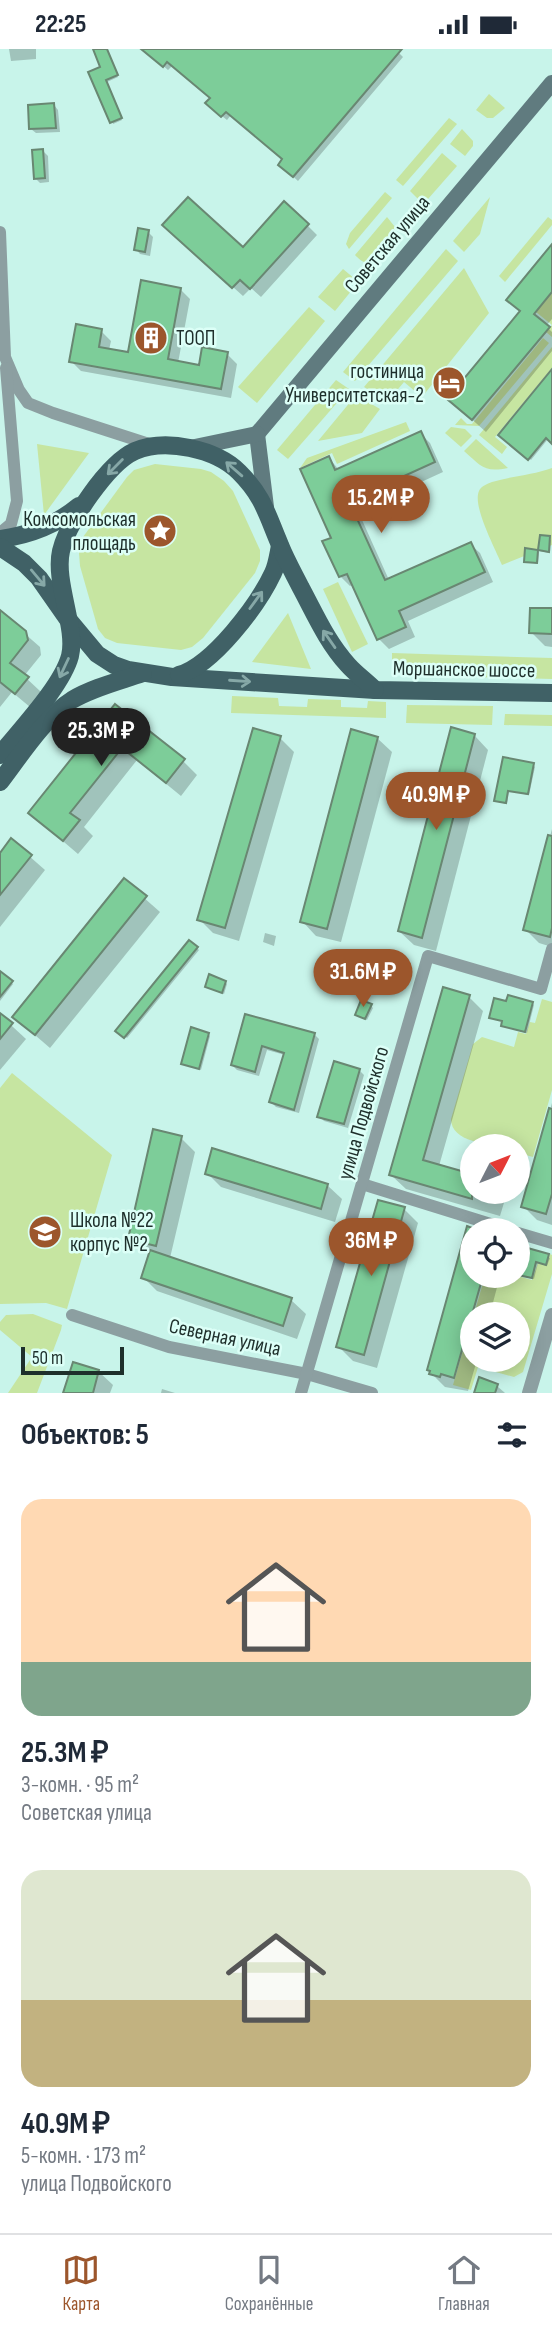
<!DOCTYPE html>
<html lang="ru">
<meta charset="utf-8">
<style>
:root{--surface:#fff;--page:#f2f2f3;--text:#1f2937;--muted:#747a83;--line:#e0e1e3;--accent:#9c562c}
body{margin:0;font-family:"Sofia Sans Condensed",sans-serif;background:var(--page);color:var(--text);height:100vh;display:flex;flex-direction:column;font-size:26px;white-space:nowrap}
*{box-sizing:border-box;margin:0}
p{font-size:23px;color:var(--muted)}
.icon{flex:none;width:38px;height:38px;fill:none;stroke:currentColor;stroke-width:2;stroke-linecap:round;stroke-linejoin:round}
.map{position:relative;height:1344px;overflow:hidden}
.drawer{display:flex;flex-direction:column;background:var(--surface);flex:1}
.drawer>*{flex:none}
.needle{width:46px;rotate:48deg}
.controls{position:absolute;left:460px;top:1085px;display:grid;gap:14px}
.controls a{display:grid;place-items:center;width:70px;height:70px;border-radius:50%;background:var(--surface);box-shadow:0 4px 18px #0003;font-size:35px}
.scale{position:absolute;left:21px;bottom:18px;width:103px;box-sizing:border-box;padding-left:7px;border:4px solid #1e2f2b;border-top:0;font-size:19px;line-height:24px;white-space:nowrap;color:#1e2f2b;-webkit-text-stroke:5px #dcfff7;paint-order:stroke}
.price{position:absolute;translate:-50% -60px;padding:0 16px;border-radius:24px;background:var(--accent);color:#fff;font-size:23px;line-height:46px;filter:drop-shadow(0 2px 4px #0008)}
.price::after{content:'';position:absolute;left:50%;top:42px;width:21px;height:16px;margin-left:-10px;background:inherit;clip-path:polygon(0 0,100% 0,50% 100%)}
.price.on{background:#222;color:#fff}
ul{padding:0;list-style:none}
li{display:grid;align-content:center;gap:14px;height:371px;padding:0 21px}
li span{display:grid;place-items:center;height:217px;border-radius:21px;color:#555}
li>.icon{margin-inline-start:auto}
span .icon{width:126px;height:126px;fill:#fffc;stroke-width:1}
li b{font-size:30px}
h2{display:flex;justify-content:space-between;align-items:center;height:84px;padding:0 21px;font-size:30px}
.status{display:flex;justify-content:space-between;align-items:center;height:49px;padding:0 35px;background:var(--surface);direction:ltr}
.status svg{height:19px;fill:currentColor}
.tabs{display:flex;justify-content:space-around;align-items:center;height:98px;border-top:2px solid var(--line);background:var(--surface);font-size:19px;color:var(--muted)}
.tabs a{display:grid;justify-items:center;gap:4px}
.tabs .on{color:var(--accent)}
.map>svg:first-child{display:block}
.green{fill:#c6e5a1}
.shadow{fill:#0003}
.building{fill:#7dcd99;stroke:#698772;stroke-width:2}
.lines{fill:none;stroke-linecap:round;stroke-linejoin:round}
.minor{stroke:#8c9fa1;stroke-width:12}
.tertiary{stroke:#8c9fa1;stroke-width:14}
.secondary{stroke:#607b7f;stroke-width:16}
.primary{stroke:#406166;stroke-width:18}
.oneway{stroke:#86a8a7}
.labels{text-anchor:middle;stroke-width:5;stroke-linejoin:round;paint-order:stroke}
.street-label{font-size:21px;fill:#1e2f2b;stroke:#dcfff7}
.poi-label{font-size:21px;fill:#1e2f2b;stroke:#dcfff7;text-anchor:start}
</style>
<div class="status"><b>22:25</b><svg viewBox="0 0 49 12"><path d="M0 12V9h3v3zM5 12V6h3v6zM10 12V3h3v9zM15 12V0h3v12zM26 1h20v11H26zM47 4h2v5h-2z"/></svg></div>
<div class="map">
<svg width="552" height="1344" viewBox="0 0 552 1344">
<rect width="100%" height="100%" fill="#c8f4ea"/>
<!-- green -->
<g class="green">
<path d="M489,45l16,14 -12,10h-6l-11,-8z"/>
<path d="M449,69l8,6 -54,62 -7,-6z"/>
<path d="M462,80l11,12v5l-8,10 -15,-12z"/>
<path d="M442,104l15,13 -29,33 -8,2 -10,-10z"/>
<path d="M385,143l7,6 -43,51 -3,-5 4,-11z"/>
<path d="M490,148l-10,37 -16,18 -11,-11z"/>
<path d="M387,168l8,10c-2,11 -11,36 -25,36 -6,1 -11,-4 -15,-8z"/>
<path d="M548,168l4,3v5l-47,57 -6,-6z"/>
<path d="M446,200l12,12 -103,120 -12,-9z"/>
<path d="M464,219l25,45 -67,84 -18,-15 -16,19 -24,-14z"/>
<path d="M343,220l12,10 -7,7 4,4 -17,21 -17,-14z"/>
<path d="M552,243v45l-6,-5 6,-7 -16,-13z"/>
<path d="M309,258l16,14 -68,82 -19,-16z"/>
<path d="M543,289l6,5 -70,83 -24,-1 6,-7 6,6h5z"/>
<path d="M552,298v21l-57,69 12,10 -5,7 -23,-19z"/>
<path d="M336,331l13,9 -61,70 -11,-9z"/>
<path d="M356,346l24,14 -18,24 -44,8z"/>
<path d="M406,373l4,9 -73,33 -5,-11 -32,15 7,-10z"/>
<path d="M451,378l14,2 7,7 -11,11 -16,-14z"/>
<path d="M476,390l32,29c-24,5 -27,-2 -44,-17z"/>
<path d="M37,395l52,9 -45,62z"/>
<path d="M155,415l46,5 10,3 13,9 9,10 27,59v11l-5,12 -52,65 -11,9 -11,3 -64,-7 -12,-5 -7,-9 -18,-63 -1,-13 4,-16 44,-60 7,-7z"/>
<path d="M552,419v77l-50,20c-6,-15 -30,-59 -23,-74 2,-5 8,-7 13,-9 20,-6 41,-7 60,-14z"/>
<path d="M338,533l30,62 -16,8 -29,-63z"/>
<path d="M288,564l23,56 -59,-7z"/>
<path d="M392,604l160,5v21l-150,-4 -10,-2z"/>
<path d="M232,647l46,2 1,8 28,1 1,-8 33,1v7l26,1 1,-7 18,1v16l-155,-5z"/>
<path d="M407,656l86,1 -1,19 -86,-2z"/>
<path d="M505,665l47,1v11l-48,-1z"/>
<path d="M542,950l10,3v88l-19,67 -15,-4v-7c-19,0 -67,-1 -67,-27l22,-75 9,-7 32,10 4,-15 8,2 4,-12 5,1z"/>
<path d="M12,1024l100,82 -45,154 -21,-6 -46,1v-216z"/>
<path d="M550,1205l2,1v19l-29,98 -9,5 -36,-10 -7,23 -18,-5 19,-66v41h46v-46h-44l11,-38h33l14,4 6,-17 8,2z"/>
<path d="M33,1265l29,11 -1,5 -24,63h-29l24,-36 -32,-27v-8l6,-7z"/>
</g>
<!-- shadow -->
<g class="shadow">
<path d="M9,0h27v10l-25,2z"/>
<path d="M95,0h12l11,28 -11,5 15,38 -9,4 -10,-56z"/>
<path d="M150,0h245l8,8 -105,124 -13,-12 -1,-9 -53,-45 -4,5 -15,-12v-10l-39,-33 -5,5 -16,-14z"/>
<path d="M54,56l4,5 2,22 -24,1 -5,-4z"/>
<path d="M43,102l5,5 1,26 -9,1 -5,-5z"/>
<path d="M307,176l10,10 -56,62 -10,-9 -8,8 -68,-61 68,14z"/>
<path d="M148,183l5,5 -3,19 -10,-2 -4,-5z"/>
<path d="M552,198v72l-6,7 6,6v19l-66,81 -37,-33 72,-87 -13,-12z"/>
<path d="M180,240l10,10 -12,64 22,4 27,-13 10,10 -6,34 -150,-27 -10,-10 30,-30 10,10 -2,9 21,4z"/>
<path d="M552,323v70l-4,-3 -17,21 -30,-25z"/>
<path d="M420,384l10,10 13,29 -85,39 31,69 81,-36 10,9 13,29 -85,39 7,16 -26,12 -10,-10 -25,-55 -4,2 -10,-10 -7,-38 -4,-80 10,12z"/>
<path d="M541,488l10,3 -1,13 -11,-2z"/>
<path d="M527,501l12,2 -1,12 -13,-3z"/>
<path d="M552,561v37l-7,-1 -14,-14z"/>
<path d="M0,563l40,35 1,8 -17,21 17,16 -11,15 -18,-15 -12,15z"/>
<path d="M115,657l68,55 14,14 -16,21 -44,-36 -53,67 9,9 -15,18 -48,-41z"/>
<path d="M474,686l14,15 -52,201 -22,-6 -15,-14z"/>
<path d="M280,689l14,14 -55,189 -26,-8 -14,-14z"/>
<path d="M377,689l15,14 -51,190 -25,-6 -14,-15z"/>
<path d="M533,716l2,2 -6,28 -20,-4 -2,13 -9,-2 -2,-2z"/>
<path d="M552,780v118l-13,-4 -14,-14z"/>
<path d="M12,792l33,29 -45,57v-72z"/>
<path d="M125,832l35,31 -110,136 -36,-31z"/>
<path d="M265,884l11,3 -2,10 -11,-4z"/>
<path d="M189,893l10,8 -72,88 -7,-6z"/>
<path d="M4,927l9,8 -13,17v-21z"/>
<path d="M225,933l2,2 -3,10 -17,-7z"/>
<path d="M469,948l14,14 -44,155 33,10v16h30l4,4 -6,20 -94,-27 -15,-14z"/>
<path d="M532,954l2,2 -7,28 -22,-6 -1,-5 -11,-3z"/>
<path d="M371,957l2,2 -6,12 -8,-4z"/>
<path d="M0,966l26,24 -26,31z"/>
<path d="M247,967l67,18 5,5 -20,74 -23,-6 -5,-5 14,-47 -18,-5 -8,26 -22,-6 -5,-5z"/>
<path d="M208,985l2,2 -9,34 -17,-5 -2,-2z"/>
<path d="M359,1021l5,5 -16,53 -24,-7 -5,-5z"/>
<path d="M552,1054v122l-15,-5 -14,-14z"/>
<path d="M181,1089l14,14 -25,106 121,42 15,14 -9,25 -140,-48 -14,-14 8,-23 -7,-2 -14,-14z"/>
<path d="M207,1124l120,12 15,14 -7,23 -114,-35z"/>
<path d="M404,1160l14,14 -41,145 -24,-7 -15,-15z"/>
<path d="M469,1179l6,2h-3v46h28l-10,38h-18v46h5l-9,31 -23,-4 -14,-14z"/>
<path d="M525,1200l25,9 -3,8 -9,-3 -4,16 -16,-5z"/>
<path d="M98,1322l15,14 -3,8h-45z"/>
<path d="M497,1337l8,7h-27z"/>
<path d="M162,1340l13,4h-14z"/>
</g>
<!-- building -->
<g class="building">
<path d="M93,0h14l11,26 -12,5 16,38 -12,5 -22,-51 12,-5z"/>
<path d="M141,0h261l-109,128 -15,-12 4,-6 -56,-47 -5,5 -16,-14 5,-5 -43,-36 -4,5z"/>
<path d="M54,54l2,25 -27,1 -1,-24z"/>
<path d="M43,100l2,29 -11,1 -2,-29z"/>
<path d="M188,148l55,50 41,-46 25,23 -59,65 -10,-9 -8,8 -70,-63z"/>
<path d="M138,179l11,2 -4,22 -11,-2z"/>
<path d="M552,195v48l-18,22 16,13 -78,93 -25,-21 73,-88 -14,-11z"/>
<path d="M141,231l40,8 -13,71 31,6 3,-18 26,5 -7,37 -152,-27 7,-38 26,5 -3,18 29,5z"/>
<path d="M552,320v75l-6,-6 -18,22 -30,-25z"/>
<path d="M421,382l14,31 -86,39 36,79 86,-38 14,30 -86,39 7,16 -29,13 -30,-66 -8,3 -17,-36 9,-3 -31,-69 29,-13 6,14z"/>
<path d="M540,486l10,1 -1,16 -11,-2z"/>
<path d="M525,499l13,2 -1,13 -13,-1z"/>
<path d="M530,559h22v26l-23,-1z"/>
<path d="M0,561l26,21 2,9 -18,23 19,14 -14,17 -15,-12z"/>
<path d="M115,655l70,55 -19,24 -44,-35 -52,65 10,7 -17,21 -35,-28z"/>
<path d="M451,678l24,7 -53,204 -24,-7z"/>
<path d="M253,679l28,8 -56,192 -28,-8z"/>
<path d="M351,680l27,8 -51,192 -27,-7z"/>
<path d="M503,708l31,6 -6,31 -20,-3 -2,12 -12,-2z"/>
<path d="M548,786l4,1v92l-2,9 -27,-7z"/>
<path d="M11,789l21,17 -32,40v-42z"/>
<path d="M124,829l23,18 -112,139 -23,-18z"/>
<path d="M189,891l9,7 -74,91 -9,-7z"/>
<path d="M0,922l13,10 -13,16z"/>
<path d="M209,925l17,7 -4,12 -17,-6z"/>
<path d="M443,938l27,8 -47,165 49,14v25l-83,-24z"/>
<path d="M508,946l25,7 -8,30 -24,-6 1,-5 -13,-3 5,-20 12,3z"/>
<path d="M361,951l11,4 -7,15 -10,-4z"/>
<path d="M0,964l13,10 -13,16z"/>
<path d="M245,965l70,19 -21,77 -25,-8 15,-49 -22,-7 -7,26 -24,-7z"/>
<path d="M191,978l18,6 -10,36 -18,-5z"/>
<path d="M334,1012l26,8 -16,55 -27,-7z"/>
<path d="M549,1059l3,1v85l-6,20 -25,-7z"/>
<path d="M153,1080l29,7 -26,110 -28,-7z"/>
<path d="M212,1099l116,36 -7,25 -116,-35z"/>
<path d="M378,1151l27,7 -41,148 -28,-8z"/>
<path d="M467,1177l5,2v48h11l-29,102 -13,-4 -1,3 -11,-3 1,-3 -3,-1z"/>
<path d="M524,1198l25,7 -3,11 -10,-3 -4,16 -14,-3z"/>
<path d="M150,1201l142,48 -9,28 -142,-48z"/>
<path d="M73,1313l26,8 -6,23h-30z"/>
<path d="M479,1328l19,7 -3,9h-21z"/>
</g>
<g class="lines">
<!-- minor -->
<g class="minor">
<path d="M0,183l5,125 14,33 9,13 25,10 99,32"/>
<path d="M0,484l11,-9 6,-23 -11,-133"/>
<path d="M362,1135l148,46"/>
<path d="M518,1184l34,10"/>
<path d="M72,1266l97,32 138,27 65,19"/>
<path d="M301,1344l127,-437 113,33 11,-40"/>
</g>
<!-- tertiary -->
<path class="tertiary" d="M529,1344l23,-78"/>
<!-- secondary -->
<g class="secondary">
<path d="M257,385l295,-351"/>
<path d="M257,385l9,73"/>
<path d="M190,399l67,-14"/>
</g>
<!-- primary -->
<g class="primary">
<path d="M0,490c30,-4 56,-14 79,-33"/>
<path d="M0,498l24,16 15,15 28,40 30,36 17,11 14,5 44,7 203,13 177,3"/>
<path d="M179,626c34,-10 79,-70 94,-102 4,-8 5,-18 7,-27"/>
<path d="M0,706c20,-25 62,-69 70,-99 7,-28 -16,-74 -9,-105 7,-29 47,-88 74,-100 31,-13 81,-2 104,21 25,25 28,43 41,73 6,15 14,29 21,43 14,26 26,54 47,77 8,9 18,16 27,25"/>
<path d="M0,733c20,-26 45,-65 72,-82 22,-13 48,-19 71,-27"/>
</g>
</g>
<!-- one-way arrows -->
<defs><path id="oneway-shaft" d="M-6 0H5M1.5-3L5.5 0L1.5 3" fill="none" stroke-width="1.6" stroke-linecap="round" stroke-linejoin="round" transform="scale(1.75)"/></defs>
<g class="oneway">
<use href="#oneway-shaft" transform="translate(115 418) rotate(135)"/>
<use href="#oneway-shaft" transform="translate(234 420) rotate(-139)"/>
<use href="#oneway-shaft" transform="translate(38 529) rotate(50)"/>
<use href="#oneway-shaft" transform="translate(256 551) rotate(-54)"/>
<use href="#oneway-shaft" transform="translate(329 590) rotate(-125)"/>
<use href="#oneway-shaft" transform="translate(64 619) rotate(115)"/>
<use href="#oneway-shaft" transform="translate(240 632) rotate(4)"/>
</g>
<!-- icons -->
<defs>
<symbol id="building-disc" viewBox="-11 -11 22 22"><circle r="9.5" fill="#9c562c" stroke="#dcfff7"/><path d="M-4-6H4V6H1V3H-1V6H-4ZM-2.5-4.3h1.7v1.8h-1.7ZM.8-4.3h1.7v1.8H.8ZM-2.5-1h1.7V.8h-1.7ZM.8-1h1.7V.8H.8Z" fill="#fff"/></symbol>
<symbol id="hotel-disc" viewBox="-11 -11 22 22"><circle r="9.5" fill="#9c562c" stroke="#dcfff7"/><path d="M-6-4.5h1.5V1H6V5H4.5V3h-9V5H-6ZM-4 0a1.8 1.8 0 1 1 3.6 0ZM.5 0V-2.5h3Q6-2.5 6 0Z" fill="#fff"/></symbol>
<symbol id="sight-disc" viewBox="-11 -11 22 22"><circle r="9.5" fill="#9c562c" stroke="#dcfff7"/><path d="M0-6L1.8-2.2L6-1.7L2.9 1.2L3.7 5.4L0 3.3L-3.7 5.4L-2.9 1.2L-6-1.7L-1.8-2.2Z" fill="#fff"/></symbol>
<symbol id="school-disc" viewBox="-11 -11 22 22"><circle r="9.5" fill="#9c562c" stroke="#dcfff7"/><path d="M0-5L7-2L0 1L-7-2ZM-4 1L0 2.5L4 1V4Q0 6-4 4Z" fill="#fff"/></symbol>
</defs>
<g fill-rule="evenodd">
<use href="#building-disc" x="132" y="270" width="38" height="38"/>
<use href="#hotel-disc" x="430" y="315" width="38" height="38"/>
<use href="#sight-disc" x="141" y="463" width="38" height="38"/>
<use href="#school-disc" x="26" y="1164" width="38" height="38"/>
</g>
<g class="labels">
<!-- street labels -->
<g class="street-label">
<text transform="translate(387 195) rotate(-50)" y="7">Советская улица</text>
<text transform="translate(464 620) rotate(1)" y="7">Моршанское шоссе</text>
<text transform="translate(363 1064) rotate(-74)" y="7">улица Подвойского</text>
<text transform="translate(225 1288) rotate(12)" y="7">Северная улица</text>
</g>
<!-- poi labels -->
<g class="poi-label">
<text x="176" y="296">ТООП</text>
<text x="424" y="329" text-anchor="end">гостиница<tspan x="424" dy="24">Университетская-2</tspan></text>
<text x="136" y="477" text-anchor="end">Комсомольская<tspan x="136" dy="24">площадь</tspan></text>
<text x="70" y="1178">Школа №22<tspan x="70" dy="24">корпус №2</tspan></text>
</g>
</g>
</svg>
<div class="controls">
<a><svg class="needle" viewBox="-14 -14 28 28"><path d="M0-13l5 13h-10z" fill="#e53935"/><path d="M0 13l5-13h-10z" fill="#747a83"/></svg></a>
<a><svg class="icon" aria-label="locate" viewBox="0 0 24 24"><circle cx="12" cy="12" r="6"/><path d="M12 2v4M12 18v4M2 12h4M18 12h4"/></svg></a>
<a><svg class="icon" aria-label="layers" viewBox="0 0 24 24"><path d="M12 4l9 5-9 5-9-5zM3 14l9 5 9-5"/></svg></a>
</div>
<div class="scale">50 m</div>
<b class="price" style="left:381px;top:486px">15.2M ₽</b>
<b class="price on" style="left:101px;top:719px">25.3M ₽</b>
<b class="price" style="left:436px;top:783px">40.9M ₽</b>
<b class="price" style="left:363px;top:960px">31.6M ₽</b>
<b class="price" style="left:371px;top:1229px">36M ₽</b>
</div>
<section class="drawer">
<h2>Объектов: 5<svg class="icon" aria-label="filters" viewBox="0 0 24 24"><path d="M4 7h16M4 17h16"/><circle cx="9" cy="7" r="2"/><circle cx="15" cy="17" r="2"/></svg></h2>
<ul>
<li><span style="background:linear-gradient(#ffd9b3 75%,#7fa58c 0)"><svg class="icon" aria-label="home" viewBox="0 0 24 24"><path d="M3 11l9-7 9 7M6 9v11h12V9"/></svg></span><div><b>25.3M ₽</b><p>3-комн. · 95 m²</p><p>Советская улица</p></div></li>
<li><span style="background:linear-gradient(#dfe7d0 60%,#c2b280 0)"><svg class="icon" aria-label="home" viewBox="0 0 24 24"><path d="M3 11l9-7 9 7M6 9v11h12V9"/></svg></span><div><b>40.9M ₽</b><p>5-комн. · 173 m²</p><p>улица Подвойского</p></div></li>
</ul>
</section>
<nav class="tabs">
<a class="on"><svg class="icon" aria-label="map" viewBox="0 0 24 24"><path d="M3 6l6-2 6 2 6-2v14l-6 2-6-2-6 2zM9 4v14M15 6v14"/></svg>Карта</a>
<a><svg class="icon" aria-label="saved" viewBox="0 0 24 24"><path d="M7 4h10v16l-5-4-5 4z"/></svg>Сохранённые</a>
<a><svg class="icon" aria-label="home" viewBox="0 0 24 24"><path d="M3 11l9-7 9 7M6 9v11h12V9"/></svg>Главная</a>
</nav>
